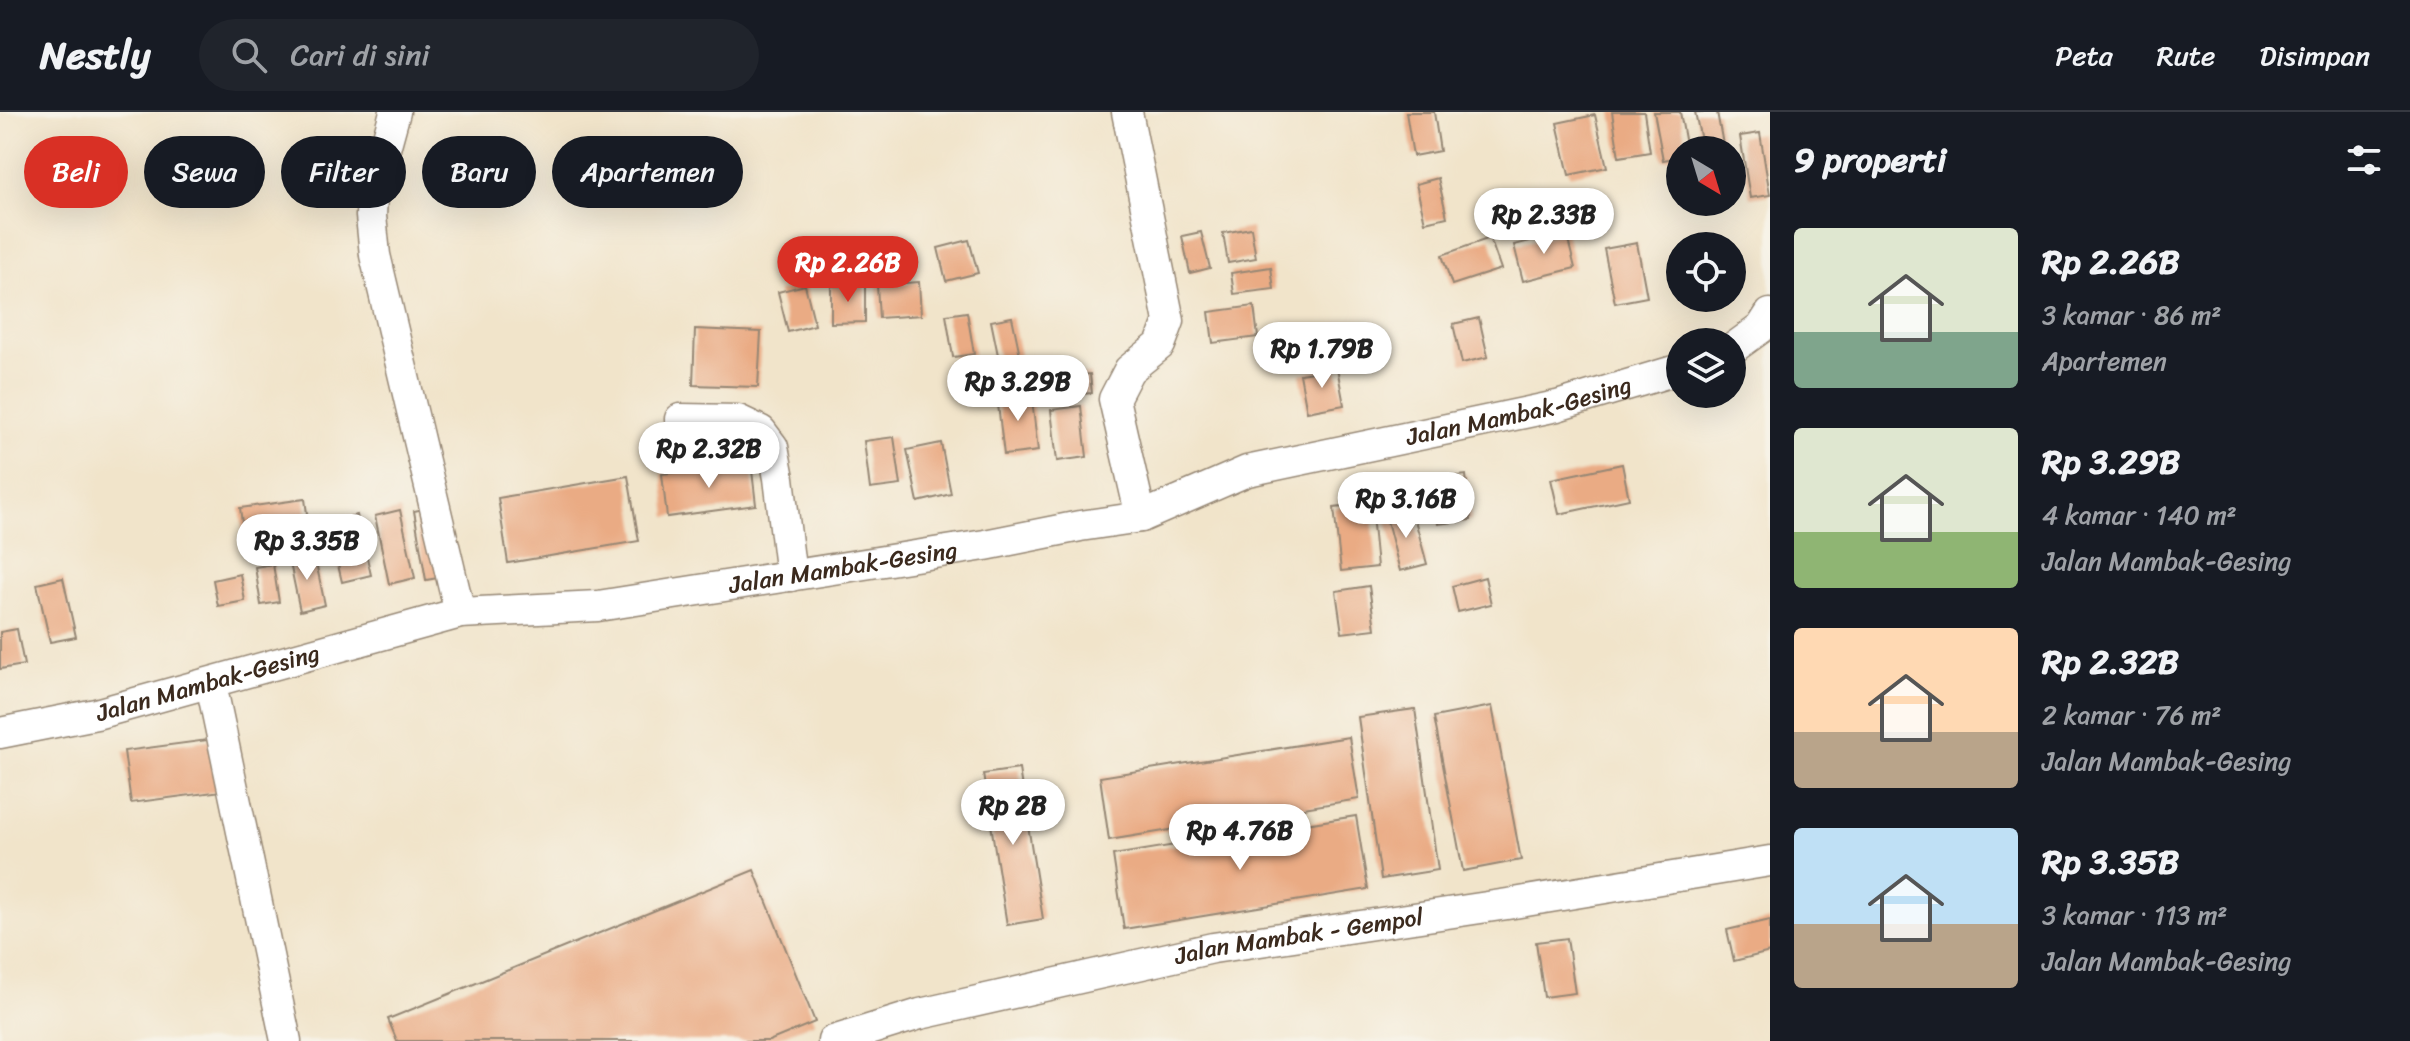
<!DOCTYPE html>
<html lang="id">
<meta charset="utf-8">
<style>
:root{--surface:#171b24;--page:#20242c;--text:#f1f3f6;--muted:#9ea1a6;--line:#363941;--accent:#d93025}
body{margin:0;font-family:Sriracha,sans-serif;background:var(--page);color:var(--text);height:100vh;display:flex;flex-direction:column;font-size:30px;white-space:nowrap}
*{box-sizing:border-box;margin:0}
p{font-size:26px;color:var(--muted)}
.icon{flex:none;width:44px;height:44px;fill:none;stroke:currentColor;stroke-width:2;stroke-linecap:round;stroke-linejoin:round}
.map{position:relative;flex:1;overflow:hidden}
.panel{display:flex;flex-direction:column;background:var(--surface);width:640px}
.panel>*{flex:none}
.hud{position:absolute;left:24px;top:24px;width:760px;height:72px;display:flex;gap:16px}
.needle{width:52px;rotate:142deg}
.tools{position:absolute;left:1666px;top:24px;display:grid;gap:16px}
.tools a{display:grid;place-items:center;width:80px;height:80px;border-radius:50%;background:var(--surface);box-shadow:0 8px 32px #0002;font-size:40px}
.price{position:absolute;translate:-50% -68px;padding:0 18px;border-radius:28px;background:#fff;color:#222;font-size:26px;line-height:52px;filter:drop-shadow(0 2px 4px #0008)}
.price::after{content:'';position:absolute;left:50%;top:48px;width:24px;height:18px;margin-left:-12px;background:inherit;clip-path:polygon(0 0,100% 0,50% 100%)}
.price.selected{background:var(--accent);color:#fff}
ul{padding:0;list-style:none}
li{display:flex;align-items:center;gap:24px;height:200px;padding:0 24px}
li span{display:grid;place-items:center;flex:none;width:224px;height:160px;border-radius:8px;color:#555}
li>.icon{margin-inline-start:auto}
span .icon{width:96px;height:96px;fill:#fffc;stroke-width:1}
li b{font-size:34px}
h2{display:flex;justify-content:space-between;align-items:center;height:96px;padding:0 24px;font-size:34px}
.chip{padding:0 28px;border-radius:36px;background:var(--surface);box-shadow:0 8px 32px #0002;font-size:28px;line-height:72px}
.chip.selected{background:var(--accent);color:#fff}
header{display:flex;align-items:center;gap:48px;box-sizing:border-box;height:112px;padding:0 40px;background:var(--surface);border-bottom:2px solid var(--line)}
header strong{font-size:38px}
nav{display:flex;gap:44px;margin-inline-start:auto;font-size:28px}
.search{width:560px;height:72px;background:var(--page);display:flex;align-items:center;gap:20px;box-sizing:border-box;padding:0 28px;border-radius:44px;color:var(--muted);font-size:30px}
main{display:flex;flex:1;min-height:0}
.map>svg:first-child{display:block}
.building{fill:#eaab84}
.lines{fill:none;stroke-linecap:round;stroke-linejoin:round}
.minor-casing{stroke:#968774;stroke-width:33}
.minor{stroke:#fff;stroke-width:30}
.labels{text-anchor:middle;stroke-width:6;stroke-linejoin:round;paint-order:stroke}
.street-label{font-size:24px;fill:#3b2a1e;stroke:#f7f3e8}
</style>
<header>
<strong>Nestly</strong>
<div class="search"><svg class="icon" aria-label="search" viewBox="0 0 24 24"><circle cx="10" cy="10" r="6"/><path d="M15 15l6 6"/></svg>Cari di sini</div>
<nav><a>Peta</a><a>Rute</a><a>Disimpan</a></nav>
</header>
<main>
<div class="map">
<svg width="1770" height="929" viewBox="0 0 1770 929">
<rect width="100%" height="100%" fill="#f7f3e8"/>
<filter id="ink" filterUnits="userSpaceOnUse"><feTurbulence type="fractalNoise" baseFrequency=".0125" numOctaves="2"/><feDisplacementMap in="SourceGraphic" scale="16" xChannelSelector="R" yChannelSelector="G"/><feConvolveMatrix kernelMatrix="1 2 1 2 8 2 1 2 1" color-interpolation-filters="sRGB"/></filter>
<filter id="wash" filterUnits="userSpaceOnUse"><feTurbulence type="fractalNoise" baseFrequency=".006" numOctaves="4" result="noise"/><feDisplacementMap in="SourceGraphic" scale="32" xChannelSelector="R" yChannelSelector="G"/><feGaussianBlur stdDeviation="1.8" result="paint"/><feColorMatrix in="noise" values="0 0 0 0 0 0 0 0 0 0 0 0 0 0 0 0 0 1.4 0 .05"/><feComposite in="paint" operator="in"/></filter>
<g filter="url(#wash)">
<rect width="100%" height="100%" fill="#f1e4ca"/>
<g id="blocks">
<!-- building -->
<g class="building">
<path d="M1406,0h28l6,39 -27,5z"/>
<path d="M1612,0h32l6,40 -31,5z"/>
<path d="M1654,0h26l7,38h-7v7l-17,3z"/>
<path d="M1695,0h22l7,38h-21z"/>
<path d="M1595,3l12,52 -38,8 -12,-52z"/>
<path d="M1760,21l10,62 -20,3 -10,-62z"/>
<path d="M1438,66l9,39 -22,5 -9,-38z"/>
<path d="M1251,116l5,30 -28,5 -5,-30z"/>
<path d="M1201,120l9,36 -20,5 -8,-37z"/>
<path d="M1566,120l9,36 -52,13 -9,-36z"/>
<path d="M1490,126l11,31 -49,16 -10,-30z"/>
<path d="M969,128l9,33 -32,8 -8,-33z"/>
<path d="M1637,131l10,54 -32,6 -11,-54z"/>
<path d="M1271,155l3,22 -40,5 -3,-21z"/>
<path d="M919,170l2,33 -42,3 -2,-33z"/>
<path d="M805,173l10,40 -27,7 -10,-40z"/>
<path d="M865,173v37l-34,1v-37z"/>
<path d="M1254,194l4,31 -45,6 -4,-31z"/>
<path d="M967,200l7,42 -21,3 -7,-42z"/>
<path d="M1012,205l8,38 -21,5 -8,-39z"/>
<path d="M1479,206l9,39 -26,6 -9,-39z"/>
<path d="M695,217l66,3 -3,55 -65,-2z"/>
<path d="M1337,256l7,37 -37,7 -7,-38z"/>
<path d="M1090,262l2,19 -43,4 -1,-19z"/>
<path d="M1031,279l7,60 -34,4 -7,-59z"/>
<path d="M1081,294l6,51 -30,4 -6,-51z"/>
<path d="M894,325l7,48 -31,4 -6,-48z"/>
<path d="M941,331l10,51 -33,8 -11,-52z"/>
<path d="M751,350l5,43 -89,12 -5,-43z"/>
<path d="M1622,352l7,35 -70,15 -8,-35z"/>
<path d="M1466,363l5,45 -33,4 -4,-45z"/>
<path d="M628,364l11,65 -131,22 -10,-65z"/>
<path d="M305,387l4,29 -65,10 -4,-30z"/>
<path d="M1371,392l6,63 -36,4 -7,-63z"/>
<path d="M433,395l11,70 -18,3 -12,-69z"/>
<path d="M1412,397l15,55 -27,7 -14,-54z"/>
<path d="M400,398l15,68 -26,6 -14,-68z"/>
<path d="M357,403l14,60 -29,7 -14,-60z"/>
<path d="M314,441l11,52 -25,6 -11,-53z"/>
<path d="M273,452l6,38 -18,3 -6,-38z"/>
<path d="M240,462l5,27 -27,5 -5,-26z"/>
<path d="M1485,465l6,27 -33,8 -6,-26z"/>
<path d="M63,466l13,59 -26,5 -13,-58z"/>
<path d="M1369,474l6,43 -33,4 -6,-42z"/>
<path d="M17,517l7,36 -24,4v-37z"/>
<path d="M1492,594l29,154 -58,11 -29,-154z"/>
<path d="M1415,597l23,161 -57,9 -23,-162z"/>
<path d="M1349,625l10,62 -250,41 -9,-63z"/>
<path d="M215,627l7,52 -91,12 -7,-52z"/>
<path d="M1019,657l24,150 -36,6 -24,-151z"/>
<path d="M1356,704l12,73 -244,40 -11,-74z"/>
<path d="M754,758l61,152 -46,19h-372l-9,-22z"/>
<path d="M1770,808v32l-36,9 -7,-31z"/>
<path d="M1567,826l8,55 -31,4 -8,-55z"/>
</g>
</g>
</g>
<g filter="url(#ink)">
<use href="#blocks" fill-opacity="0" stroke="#968774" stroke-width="2"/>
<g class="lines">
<defs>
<g id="minor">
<path d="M395,0l-23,84 -1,20 4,39 85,358"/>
<path d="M1127,0l42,209 -9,24 -31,25 -15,29 27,118"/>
<path d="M1732,237l29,-21 9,-14"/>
<path d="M680,307l58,1 23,11 12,16 6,31 12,98"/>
<path d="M211,572l75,357"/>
<path id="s1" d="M0,621l96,-19 364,-101 138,-7 387,-61 95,-19 61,-9 106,-46 310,-65 123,-37"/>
<path id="s2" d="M833,929l87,-27 293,-66 301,-45 256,-42"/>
</g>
</defs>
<!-- minor casing -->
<use href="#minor" class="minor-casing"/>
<!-- minor -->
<use href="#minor" class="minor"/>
</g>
</g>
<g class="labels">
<!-- street labels -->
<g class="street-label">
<text dy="8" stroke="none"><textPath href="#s1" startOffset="1558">Jalan Mambak-Gesing</textPath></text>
<text dy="8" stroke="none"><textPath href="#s1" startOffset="862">Jalan Mambak-Gesing</textPath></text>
<text dy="8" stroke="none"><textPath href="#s1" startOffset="214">Jalan Mambak-Gesing</textPath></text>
<text dy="8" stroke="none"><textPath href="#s2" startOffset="478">Jalan Mambak - Gempol</textPath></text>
</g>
</g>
</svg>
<div class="tools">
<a><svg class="needle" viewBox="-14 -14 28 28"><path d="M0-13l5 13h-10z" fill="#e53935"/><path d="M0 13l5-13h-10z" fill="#9ea1a6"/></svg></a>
<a><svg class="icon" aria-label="locate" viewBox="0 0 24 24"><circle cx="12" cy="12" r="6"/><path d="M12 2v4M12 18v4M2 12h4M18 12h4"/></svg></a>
<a><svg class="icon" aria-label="layers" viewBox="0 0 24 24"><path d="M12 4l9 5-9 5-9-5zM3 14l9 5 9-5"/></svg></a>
</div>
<b class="price" style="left:1544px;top:144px">Rp 2.33B</b>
<b class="price selected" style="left:848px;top:192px">Rp 2.26B</b>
<b class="price" style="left:1322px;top:278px">Rp 1.79B</b>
<b class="price" style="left:1018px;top:311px">Rp 3.29B</b>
<b class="price" style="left:709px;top:378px">Rp 2.32B</b>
<b class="price" style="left:1406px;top:428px">Rp 3.16B</b>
<b class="price" style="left:307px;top:470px">Rp 3.35B</b>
<b class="price" style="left:1013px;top:735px">Rp 2B</b>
<b class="price" style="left:1240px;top:760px">Rp 4.76B</b>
<div class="hud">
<a class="chip selected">Beli</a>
<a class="chip">Sewa</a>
<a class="chip">Filter</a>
<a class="chip">Baru</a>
<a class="chip">Apartemen</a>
</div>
</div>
<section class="panel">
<h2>9 properti<svg class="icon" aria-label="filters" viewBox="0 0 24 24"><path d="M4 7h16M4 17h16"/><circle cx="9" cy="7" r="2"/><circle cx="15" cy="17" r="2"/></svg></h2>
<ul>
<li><span style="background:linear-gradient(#dfe7d0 65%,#7fa58c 0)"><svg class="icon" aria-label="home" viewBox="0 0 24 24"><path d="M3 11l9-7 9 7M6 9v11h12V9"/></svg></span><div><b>Rp 2.26B</b><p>3 kamar · 86 m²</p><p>Apartemen</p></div></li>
<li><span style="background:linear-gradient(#dfe7d0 65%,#8fb573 0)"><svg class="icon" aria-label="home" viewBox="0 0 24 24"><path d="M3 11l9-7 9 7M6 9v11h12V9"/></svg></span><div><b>Rp 3.29B</b><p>4 kamar · 140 m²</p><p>Jalan Mambak-Gesing</p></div></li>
<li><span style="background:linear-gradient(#ffd9b3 65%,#b9a48a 0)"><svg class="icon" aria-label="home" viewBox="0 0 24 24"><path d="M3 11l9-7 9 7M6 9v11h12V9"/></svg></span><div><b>Rp 2.32B</b><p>2 kamar · 76 m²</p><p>Jalan Mambak-Gesing</p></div></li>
<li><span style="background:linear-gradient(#bfe0f5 60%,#b9a48a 0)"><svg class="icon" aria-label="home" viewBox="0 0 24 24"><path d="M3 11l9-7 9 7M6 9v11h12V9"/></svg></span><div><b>Rp 3.35B</b><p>3 kamar · 113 m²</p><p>Jalan Mambak-Gesing</p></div></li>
</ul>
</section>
</main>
